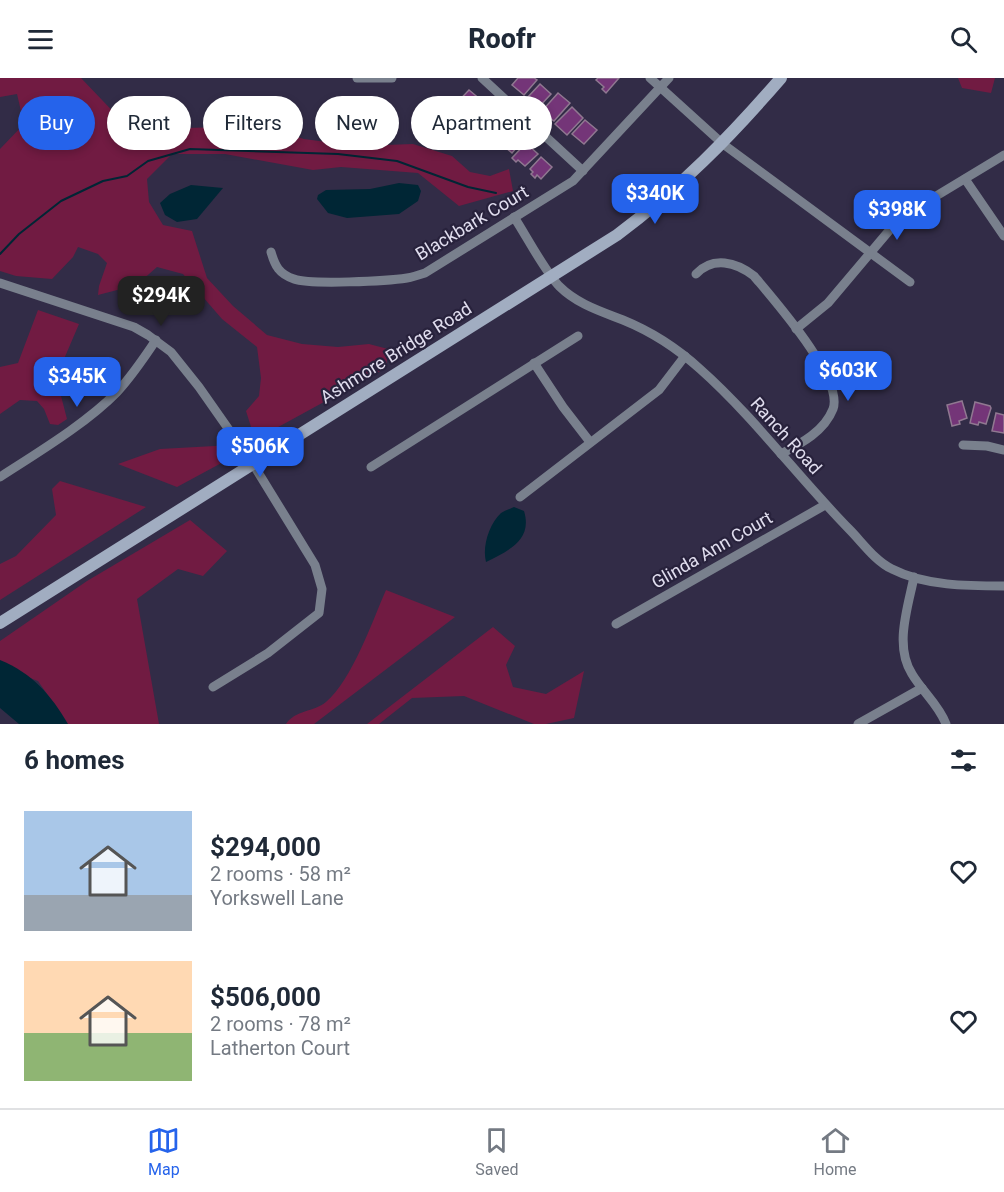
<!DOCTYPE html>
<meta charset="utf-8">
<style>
:root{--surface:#fff;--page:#f2f2f3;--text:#1f2937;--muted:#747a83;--line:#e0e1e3;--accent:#2563eb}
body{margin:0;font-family:Roboto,sans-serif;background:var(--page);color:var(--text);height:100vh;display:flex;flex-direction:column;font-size:22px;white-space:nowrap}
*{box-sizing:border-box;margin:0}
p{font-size:20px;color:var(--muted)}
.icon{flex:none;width:33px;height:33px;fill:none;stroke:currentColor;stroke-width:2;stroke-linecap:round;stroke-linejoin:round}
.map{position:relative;height:646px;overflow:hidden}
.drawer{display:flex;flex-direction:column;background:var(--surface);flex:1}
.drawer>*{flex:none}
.guide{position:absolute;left:18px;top:18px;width:600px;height:54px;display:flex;gap:12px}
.price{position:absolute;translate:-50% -51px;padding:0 14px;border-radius:12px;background:var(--accent);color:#fff;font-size:20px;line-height:39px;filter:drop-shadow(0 2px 3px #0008)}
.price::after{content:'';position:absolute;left:50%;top:36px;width:18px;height:14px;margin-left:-9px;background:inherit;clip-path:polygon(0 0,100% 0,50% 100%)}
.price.on{background:#222;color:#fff}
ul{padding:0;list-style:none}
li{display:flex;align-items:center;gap:18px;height:150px;padding:0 24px}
li span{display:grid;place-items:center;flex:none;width:168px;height:120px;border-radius:0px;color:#555}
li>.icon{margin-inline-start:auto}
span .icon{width:72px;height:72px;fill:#fffc;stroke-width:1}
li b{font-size:26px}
h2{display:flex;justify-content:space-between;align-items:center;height:72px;padding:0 24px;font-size:26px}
.chip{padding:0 21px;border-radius:27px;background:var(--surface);box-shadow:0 3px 9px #0003;font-size:21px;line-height:54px}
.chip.on{background:var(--accent);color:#fff}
header{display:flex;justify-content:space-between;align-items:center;height:78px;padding:0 24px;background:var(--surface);font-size:27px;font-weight:800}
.tabs{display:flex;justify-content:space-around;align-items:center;height:84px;border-top:2px solid var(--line);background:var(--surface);font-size:16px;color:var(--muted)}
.tabs a{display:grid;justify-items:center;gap:3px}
.tabs .on{color:var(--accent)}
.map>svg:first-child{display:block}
.green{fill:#711b42}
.water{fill:#002635}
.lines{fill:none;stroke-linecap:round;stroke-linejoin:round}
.stream{stroke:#002635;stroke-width:2}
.building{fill:#743578;stroke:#907891;stroke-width:1.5}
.street{stroke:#79808d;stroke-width:9}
.secondary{stroke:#a1adc1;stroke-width:12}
.labels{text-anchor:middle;stroke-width:4.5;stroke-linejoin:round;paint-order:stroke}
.street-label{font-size:18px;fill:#e0ddee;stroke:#28223c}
</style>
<header><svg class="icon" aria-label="menu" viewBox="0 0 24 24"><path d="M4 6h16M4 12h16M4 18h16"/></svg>Roofr<svg class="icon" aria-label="search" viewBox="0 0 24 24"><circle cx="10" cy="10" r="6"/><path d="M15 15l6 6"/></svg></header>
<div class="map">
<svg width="1004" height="646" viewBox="0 0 1004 646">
<rect width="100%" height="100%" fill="#322c47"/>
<!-- green -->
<g class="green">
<path d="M0,0h81l43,45 41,-10 19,15 77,-2 43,13 53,7 56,-2 39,12 18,16 20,4 19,-7 4,22 -54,15 -41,-33 -77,-6 -28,3 -88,-16h-53l-25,25 2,23 14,23 29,6 15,47 26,28 34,29 35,9 36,3 31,-3 19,5 -2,19 -126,69 -8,-7 -6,-19 13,-15 2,-18 -4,-31 -35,-28 -39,-45 -26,-7 -25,22h-11l-23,6 1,-9 8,-23 -9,-9 -20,-7 -5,10 -21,22 -36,-3 -16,-5v-122l24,-25 -7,-30 -17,3z"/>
<path d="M958,0h37l-4,15 -29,-5z"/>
<path d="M38,232l41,14 -18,42 -1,26 7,27 -9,6 -8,-1 -6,-15 -7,-8 -17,-1 -20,14v-47l18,-4z"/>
<path d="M233,367l7,8 -63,34 -59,-23 42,-15z"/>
<path d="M60,403l86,26 -146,93v-36l16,-8 40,-41 -4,-26z"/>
<path d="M190,442l37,31 -24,25 -25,-7 -41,30 22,125h-94l-4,-10 -23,-33 -38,-14v-26l87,-60z"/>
<path d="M386,512l69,27 -141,107h-28c9,-14 28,-12 40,-22 26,-22 46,-80 60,-112z"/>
<path d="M493,549l22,19 -9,19 7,22 33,7 38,-23 -10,47 -28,6h-12l-70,-28 -52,2 -33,26h-12z"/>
</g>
<!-- water -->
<g class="water">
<path d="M399,105l19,2 3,6 -3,10 -19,13 -52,4 -19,-5 -11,-14 1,-4 8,-5 44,-1z"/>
<path d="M191,107l32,3 -26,31 -20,3 -12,-7 -5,-12 10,-9z"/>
<path d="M514,429l10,4c9,29 -16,40 -38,51 -4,-15 3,-38 15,-49 3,-2 9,-4 13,-6z"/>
<path d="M0,582c32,13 51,35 68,64h-49l-19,-16z"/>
</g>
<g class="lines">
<!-- stream -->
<path class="stream" d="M0,176l19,-20 42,-33 42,-20 24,-5 21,-15 42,-12 148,5 59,7 71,26 28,6"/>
</g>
<!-- building -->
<g class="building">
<path d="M518,0h16l3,2 -13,15 -12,-10z"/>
<path d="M598,0h21l-13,15 -4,-4 2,-2 -8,-7z"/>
<path d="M540,6l11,10 -13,14 -11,-10z"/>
<path d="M469,12l12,10 -17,18 -12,-10z"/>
<path d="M558,15l12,10 -16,18 -13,-9z"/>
<path d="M484,25l11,11 -16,17 -11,-11z"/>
<path d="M572,29l11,11 -16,17 -12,-11z"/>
<path d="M497,38l13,11 -13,13 -7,-7 -2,2 -4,-3z"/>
<path d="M585,42l12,10 -13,14 -12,-10z"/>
<path d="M512,52l11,10 -11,13 -7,-6 -3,2 -3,-4z"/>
<path d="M526,65l12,11 -13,12 -7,-6 -2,2 -4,-4z"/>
<path d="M541,79l11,10 -11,12 -4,-4 -2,3 -4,-4 2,-2 -3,-3z"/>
<path d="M962,323l5,17 -8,3 1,3 -8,2 -5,-21z"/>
<path d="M975,324l15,4 1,2 -5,16 -7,-2 -1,3 -8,-2z"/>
<path d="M996,335l8,2v18l-12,-2z"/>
</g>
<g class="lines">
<!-- street -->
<g class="street">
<path d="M357,0h35"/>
<path d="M482,0l101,93"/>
<path d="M650,0l73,66 187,138"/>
<path d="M965,101l39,57"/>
<path d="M514,139c13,20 30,53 45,69 18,18 41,25 64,34 27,11 55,29 77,49 54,48 98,108 149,160 13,13 26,32 43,40 33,17 76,17 112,17"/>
<path d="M271,174c4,14 8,22 23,27 16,6 94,2 113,-1 6,-1 12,-3 18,-5l148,-92 96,-103"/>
<path d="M696,196c17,-18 40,-12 58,2 20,24 90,103 79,133 -9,23 -33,35 -52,45"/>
<path d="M0,205l134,44 14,8 23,17 28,35 54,77 62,101 7,24 -3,24 -51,40 -55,34"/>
<path d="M796,251l32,-26 65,-77 20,-16 91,-55"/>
<path d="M534,285l29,44 27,35"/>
<path d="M963,367l24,1 17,4"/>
<path d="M371,389l207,-131"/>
<path d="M0,399c37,-24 87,-54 117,-85 15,-16 27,-34 39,-52"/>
<path d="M520,419l139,-107 26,-34"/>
<path d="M914,499c-6,30 -20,69 -2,97 10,17 27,31 34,50"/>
<path d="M616,546l209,-119"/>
<path d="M858,646l64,-36"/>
</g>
<!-- secondary -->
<path class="secondary" d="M0,545l617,-388c63,-47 113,-98 164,-157"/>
</g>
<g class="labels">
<!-- street labels -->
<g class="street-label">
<text transform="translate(472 145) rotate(-31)" y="6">Blackbark Court</text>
<text transform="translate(396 275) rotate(-32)" y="6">Ashmore Bridge Road</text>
<text transform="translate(786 358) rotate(48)" y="6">Ranch Road</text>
<text transform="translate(712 472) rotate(-30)" y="6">Glinda Ann Court</text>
</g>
</g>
</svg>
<b class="price" style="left:655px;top:147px">$340K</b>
<b class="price" style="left:897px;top:163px">$398K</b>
<b class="price on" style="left:161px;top:249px">$294K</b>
<b class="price" style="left:848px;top:324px">$603K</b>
<b class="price" style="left:77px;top:330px">$345K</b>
<b class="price" style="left:260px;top:400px">$506K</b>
<div class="guide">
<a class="chip on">Buy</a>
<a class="chip">Rent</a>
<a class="chip">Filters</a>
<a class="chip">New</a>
<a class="chip">Apartment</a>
</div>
</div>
<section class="drawer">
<h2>6 homes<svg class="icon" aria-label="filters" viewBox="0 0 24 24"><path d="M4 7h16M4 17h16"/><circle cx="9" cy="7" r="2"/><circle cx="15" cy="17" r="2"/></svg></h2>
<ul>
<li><span style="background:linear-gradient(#a9c7e8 70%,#9aa5b1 0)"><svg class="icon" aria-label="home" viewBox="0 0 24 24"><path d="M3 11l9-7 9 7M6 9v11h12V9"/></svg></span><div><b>$294,000</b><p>2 rooms · 58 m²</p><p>Yorkswell Lane</p></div><svg class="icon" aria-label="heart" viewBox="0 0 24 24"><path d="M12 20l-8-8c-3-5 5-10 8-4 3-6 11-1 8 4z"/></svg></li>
<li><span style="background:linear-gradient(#ffd9b3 60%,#8fb573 0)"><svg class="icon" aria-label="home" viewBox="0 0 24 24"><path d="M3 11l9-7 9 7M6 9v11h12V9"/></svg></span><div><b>$506,000</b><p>2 rooms · 78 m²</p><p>Latherton Court</p></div><svg class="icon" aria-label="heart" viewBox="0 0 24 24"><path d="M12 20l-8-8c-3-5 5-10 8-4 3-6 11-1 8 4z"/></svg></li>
</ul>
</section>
<nav class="tabs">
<a class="on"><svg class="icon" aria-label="map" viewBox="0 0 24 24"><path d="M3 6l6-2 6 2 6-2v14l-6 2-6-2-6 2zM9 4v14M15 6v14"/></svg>Map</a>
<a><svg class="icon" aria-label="saved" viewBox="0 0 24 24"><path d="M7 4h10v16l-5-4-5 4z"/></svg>Saved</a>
<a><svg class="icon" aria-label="home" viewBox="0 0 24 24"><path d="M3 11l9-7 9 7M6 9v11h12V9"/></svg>Home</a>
</nav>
